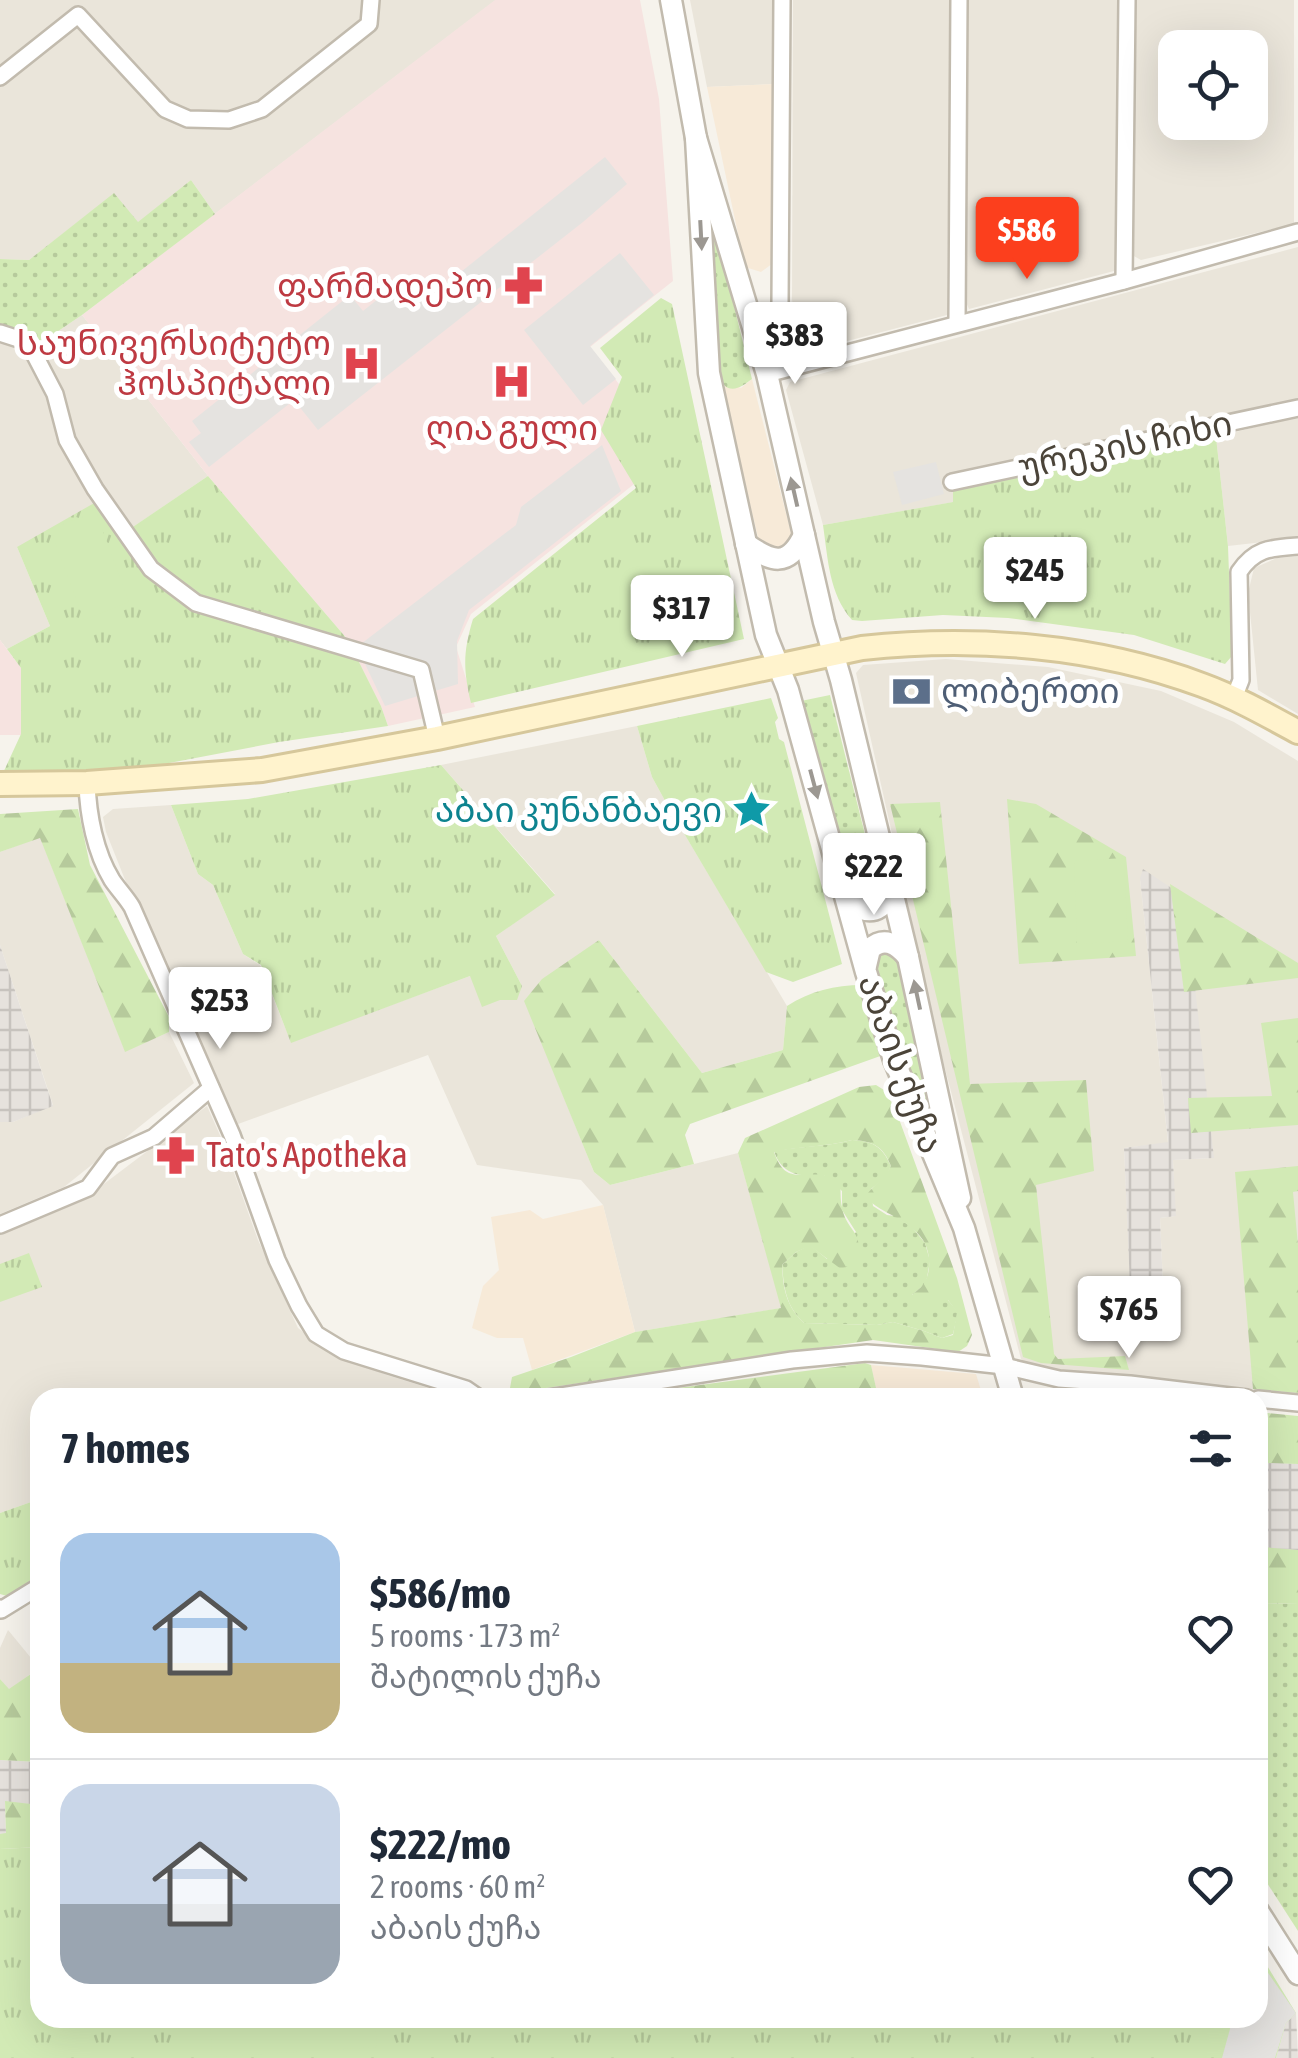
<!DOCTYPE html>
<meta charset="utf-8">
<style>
:root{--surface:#fff;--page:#f2f2f3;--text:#1f2937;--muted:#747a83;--line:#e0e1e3;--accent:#fc3f1d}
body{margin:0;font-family:"Asap Condensed","Noto Sans Georgian",sans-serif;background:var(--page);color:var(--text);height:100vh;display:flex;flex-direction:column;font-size:38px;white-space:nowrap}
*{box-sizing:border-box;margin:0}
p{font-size:32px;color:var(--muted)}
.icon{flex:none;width:55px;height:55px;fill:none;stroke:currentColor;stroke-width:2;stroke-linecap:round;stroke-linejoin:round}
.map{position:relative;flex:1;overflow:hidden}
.panel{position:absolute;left:30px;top:1388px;width:1238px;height:640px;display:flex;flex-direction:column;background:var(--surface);border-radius:30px;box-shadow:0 10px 40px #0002}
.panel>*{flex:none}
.fabs{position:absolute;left:1158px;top:30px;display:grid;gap:20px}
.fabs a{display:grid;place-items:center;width:110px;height:110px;border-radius:20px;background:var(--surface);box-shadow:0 10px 40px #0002;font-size:50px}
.price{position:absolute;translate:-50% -85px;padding:0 22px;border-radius:10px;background:#fff;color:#222;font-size:32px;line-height:65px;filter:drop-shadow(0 2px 5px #0008)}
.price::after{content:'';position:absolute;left:50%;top:60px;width:30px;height:22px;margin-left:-15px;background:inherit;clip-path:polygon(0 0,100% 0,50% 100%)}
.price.on{background:var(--accent);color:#fff}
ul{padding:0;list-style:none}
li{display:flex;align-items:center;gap:30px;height:250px;padding:0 30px}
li+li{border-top:2px solid var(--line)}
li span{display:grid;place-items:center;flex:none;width:280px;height:200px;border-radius:30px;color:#555}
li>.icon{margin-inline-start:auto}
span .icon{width:120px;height:120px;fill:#fffc;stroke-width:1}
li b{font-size:42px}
h2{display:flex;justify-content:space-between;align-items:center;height:120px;padding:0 30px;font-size:42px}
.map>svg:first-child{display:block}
.residential{fill:#eae5da;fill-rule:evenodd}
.commercial{fill:#f7ead8}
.industrial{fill:url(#industrial-grid)}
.medical{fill:#f6e3e0}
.grass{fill:url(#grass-dots)}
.forest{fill:url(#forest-firs);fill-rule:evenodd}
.park{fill:url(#park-tufts)}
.pitch{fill:#d2eab5}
.parking{fill:#e5e3e0}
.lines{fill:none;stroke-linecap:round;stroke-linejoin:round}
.minor-casing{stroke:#c2bbae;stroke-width:20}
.tertiary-casing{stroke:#c2bbae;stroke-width:25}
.secondary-casing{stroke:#d6c79b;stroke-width:28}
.minor{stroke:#fff;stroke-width:15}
.tertiary{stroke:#fff;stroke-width:20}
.secondary{stroke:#fff3cd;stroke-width:22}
.oneway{fill:#9c9892}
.labels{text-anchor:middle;stroke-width:10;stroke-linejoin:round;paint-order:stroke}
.health-label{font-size:35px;fill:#be3a42;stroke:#fff;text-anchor:end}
.street-label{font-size:35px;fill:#4b4439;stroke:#fff}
.service-label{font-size:35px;fill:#4e5e75;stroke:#fff;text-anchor:start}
.culture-label{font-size:35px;fill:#0d838f;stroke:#fff;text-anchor:end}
</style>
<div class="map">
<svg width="1298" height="2058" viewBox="0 0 1298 2058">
<defs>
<pattern id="industrial-grid" width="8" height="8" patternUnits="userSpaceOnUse" patternTransform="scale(2.5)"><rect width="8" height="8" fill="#e6e2dd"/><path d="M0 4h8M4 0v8" fill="none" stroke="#c7c3be"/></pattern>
<pattern id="grass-dots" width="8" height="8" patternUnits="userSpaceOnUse" patternTransform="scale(2.5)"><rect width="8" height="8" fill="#d2eab5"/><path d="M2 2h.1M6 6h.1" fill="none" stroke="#b6ca9c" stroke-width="1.8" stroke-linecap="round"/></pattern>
<pattern id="forest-firs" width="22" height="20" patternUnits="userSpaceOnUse" patternTransform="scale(2.5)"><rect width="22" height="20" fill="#d2eab5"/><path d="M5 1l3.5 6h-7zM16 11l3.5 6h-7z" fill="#b6ca9c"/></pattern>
<pattern id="park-tufts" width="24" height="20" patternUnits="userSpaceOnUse" patternTransform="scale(2.5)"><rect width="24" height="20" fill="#d2eab5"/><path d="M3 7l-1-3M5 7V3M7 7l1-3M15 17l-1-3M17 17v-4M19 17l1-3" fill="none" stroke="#b6ca9c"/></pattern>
</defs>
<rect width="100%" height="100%" fill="#f6f3ec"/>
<!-- residential -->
<g class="residential">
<path d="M0,0h496l-281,214 -24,-34 -53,43 -24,-29 -85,66 -29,-1z"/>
<path d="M690,0h86v84l-69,3z"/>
<path d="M793,0h157l-3,315 -138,36 -10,-1 -7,-51z"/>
<path d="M968,0h155l-2,261 -7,10 -145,38 -3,-7z"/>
<path d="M1135,0h159v224l-153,36 -9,-5zM1175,48h75v74h-75z"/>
<path d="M1298,247v153l-347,75 3,27 -131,23 -37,-135 4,-8z"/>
<path d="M82,315l126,161 -88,60 -103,11 33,79 -43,23 -7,-9v-312l42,14z"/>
<path d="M1298,416v122l-70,8 -12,-109z"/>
<path d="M1298,556v158l-40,-24 -10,-97 6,-25 23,-10z"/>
<path d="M946,659l102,8 113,24 73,31 64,39v637l-269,-32 -8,-7 -78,-298 -87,-388 7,-8zM1140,878l73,280 -40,2 2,56 -15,2 5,111 -32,3 -9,-184 44,-5z"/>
<path d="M637,726l15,51 17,31 118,198 -4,44 -81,23 -103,-133 -74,61 69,171 16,13 128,-32 44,155 -147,24 -32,-127 -22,-25 -104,-15 -49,-110 -190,69 -62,-140 -33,-59 -37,-93 -3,-15 10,-8 58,-4 27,69 15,11 30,69 17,11 31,77 179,-66 52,10 -26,-50 59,-42 -114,-129z"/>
<path d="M40,837l85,214 44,-19 25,51 -130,104 -64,27v-92h13l40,-17 -53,-160v-93z"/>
<path d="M207,1106l16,36 35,98 40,88 33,24 56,23 71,22 -418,1v122l-9,-18 -31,11v-278l80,-33z"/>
<path d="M8,1630l23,28 9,-6v19l-3,-2 -28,21 -9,-11v-31z"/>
</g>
<!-- commercial -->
<g class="commercial">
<path d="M776,84l4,174 -19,14 -16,-5 -38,-180z"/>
<path d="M720,378l21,10 11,-9 40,158 -4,9 -18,7 -9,-3z"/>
<path d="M603,1205l32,127 -103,38 -9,-32h-26l-25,-10 11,-42 16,-16 -8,-53 39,-7 13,9z"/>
<path d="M871,1365l105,9 7,23h-105z"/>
</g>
<!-- industrial -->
<g class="industrial">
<path d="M1143,869l42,28 29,261 -41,2 3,56 -16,2 5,112 -33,2 -8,-184 44,-6 -28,-264z"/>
<path d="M0,945l53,161 -40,16h-13z"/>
<path d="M1267,1462l31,2v86l-36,-2z"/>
<path d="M0,1760l40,2v43l-35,-3 1,32h-6z"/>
<path d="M1296,2013l2,45h-22l10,-35z"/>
</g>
<!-- medical -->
<g class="medical">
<path d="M495,0h145l19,99 14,182 -83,66 83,106 -202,161 -15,33 19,60 -87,19 -7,-20 -33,-66 -140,-164 -126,-161z"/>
<path d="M0,640l21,28v67h-21z"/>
</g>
<!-- grass -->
<g class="grass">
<path d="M191,180l24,34 -133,101 -40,27 -42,-14v-69l29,1 85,-67 24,29z"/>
<path d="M705,188l47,191c-8,6 -19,15 -28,6 -14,-13 -17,-170 -19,-197z"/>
<path d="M830,695l50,199 -2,6 -20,1 -57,-200z"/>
<path d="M882,950l13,3 43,182 -5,2 -62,-175z"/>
<path d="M852,1140c21,1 30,6 39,26l-5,11 -15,12 2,17 14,9 8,1 17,11 13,16 5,18 -4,22 -14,12 35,4 11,13 -5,22 -11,4 -18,-7 -31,-9 -16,3 -73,-2c-18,-17 -20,-34 -22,-58l14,-13 14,-7 17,14 29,-27 -14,-22v-19l-18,-16c-23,2 -42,1 -50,-24 26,-5 52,-4 78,-11z"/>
<path d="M1258,1603l40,1v327l-40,-62z"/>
</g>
<!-- forest -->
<g class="forest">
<path d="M1007,799l29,5 90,53 10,99 -117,8z"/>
<path d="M940,802l30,282 116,-4 8,91 -58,14 18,169 4,5 67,-3 4,14 -88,-7 -18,-6 -133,-553z"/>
<path d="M78,809l12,56 79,152v15l-44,20 -85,-214 -40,14v-38z"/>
<path d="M1170,884l128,79v15l-114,14z"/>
<path d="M599,940l103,133 81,-23 4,-44c23,-15 48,-21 75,-21l24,69 -196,70 -5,11 9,29 -84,21 -16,-13 -70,-171 18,-22z"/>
<path d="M1298,1018v107l-107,8 -3,-35 84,-2 -11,-73z"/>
<path d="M876,1085l8,5 11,18 62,170 15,57 -5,11 -9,6 -85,-12 -327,48h-36l2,-11 59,-20 64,-25 146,-24 -43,-155 7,-15 114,-51zM852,1140c21,1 31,6 39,26 -6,13 -18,19 -26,31 18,18 43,21 58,43 8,13 9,34 -1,46 -3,4 -10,7 -11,12 -1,4 3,11 5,15l21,-6 11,-7 9,12 -4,23 -11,3 -18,-7 -31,-9 -16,3 -73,-2c-18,-17 -21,-35 -22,-58l14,-13 14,-6 31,23 16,-7c8,-32 -11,-30 -15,-55 -2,-8 -1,-17 -2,-25 -6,-3 -11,-6 -16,-7 -24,-3 -39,9 -50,-23 26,-6 52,-5 78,-12z"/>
<path d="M1298,1166v25l-5,1 5,53v148l-45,-4 -18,-217z"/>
<path d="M865,1363l6,2 7,32h-268z"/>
<path d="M1258,1412l40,4v48l-31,-1 -5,84 36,3v54l-40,-1z"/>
<path d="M38,1669l2,2v91l-40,-2v-81l9,10z"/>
<path d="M5,1801l35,4v42l-40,2v-15l6,-1z"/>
</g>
<!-- park -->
<g class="park">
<path d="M661,298l11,6 72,335 -273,64c-8,-34 -8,-51 2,-84l163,-131 -35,-58 21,-53 -22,-29z"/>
<path d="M1216,437l12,109 4,110 -7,8 -91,-29 -126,-17 -65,-3 -81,6 -10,-1c-23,-26 -24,-61 -29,-95l130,-23v-13z"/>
<path d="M208,476l140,164 33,66 7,20 -109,16 -157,30 -119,1 18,-39v-66l-14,-19 43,-23 -33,-79 79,-45 25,33z"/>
<path d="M771,698l7,20 -3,4 4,17 5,3 58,222 -49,18 -27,-10 -97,-164 -17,-31 -15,-51z"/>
<path d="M441,765l114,130 -59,41 26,50 -5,14h-17l-18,7 -12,-31 -179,67 -30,-78 -18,-11 -30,-69 -15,-11 -27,-69 77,-6z"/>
<path d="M29,1253l13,34 -42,15v-38z"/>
<path d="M31,1502l9,18v54l-33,22 -7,-2v-81z"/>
<path d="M40,1847v171h1218v-67l38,62 -10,10 -10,35h-1276v-209z"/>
</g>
<!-- pitch -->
<g class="pitch">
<path d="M96,512l33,90 -45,18 -34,-91z"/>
<path d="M1124,858l4,83 -51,3 -3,-83z"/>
<path d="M210,2018h165l2,29 -165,10z"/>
</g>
<!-- parking -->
<g class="parking">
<path d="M605,157l22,27 -44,38 -265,208 -24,-30 -85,67 -20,-25 12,-9 -9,-12 158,-126 13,16 45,-36 19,24z"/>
<path d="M620,253l34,42 -64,51 26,33 -33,26 -59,-75z"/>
<path d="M602,445l19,46 -152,119 -12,31 1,43 -73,22 -28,-59 159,-122 5,-18z"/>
<path d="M936,462l8,32 -42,11 -9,-33z"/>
<path d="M1266,1970l30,43 -10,10 -11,35h-53l11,-40h25v-41z"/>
</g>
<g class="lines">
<defs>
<g id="minor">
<path d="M782,0l-2,304 13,63"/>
<path d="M0,77l78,-62 87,94 23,10 41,1 33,-11 107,-85 2,-24"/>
<path d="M1124,281l3,-281"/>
<path d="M957,323l2,-323"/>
<path d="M0,333l28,9 27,52 12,46 28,49 56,80 45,34 225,67 16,68"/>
<path d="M767,374l357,-93 174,-49"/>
<path d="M952,482l346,-74"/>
<path d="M1234,698l7,-18 -2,-108c16,-24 32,-24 59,-26"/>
<path d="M87,783c1,32 8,69 25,97 6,9 14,17 20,27l100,228 45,125 22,46 17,28 28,17 122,38 13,9"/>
<path d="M0,1225l88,-37 24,-32 42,-19 57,-49"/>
<path d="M548,1398l244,-38 75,-7 55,4 82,9 55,13 71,5 117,14"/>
<path d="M1258,1399l40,4"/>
<path d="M0,1608l1,2 39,-24"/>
</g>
<g id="tertiary">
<path d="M671,0l25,138 71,236 57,248 17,58 67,277 52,241"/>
<path d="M696,138l13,235 57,262 22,55 78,282 28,88 70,168 49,170"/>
<path d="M746,544c26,18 42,24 58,-9"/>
<path d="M847,901c21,15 38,13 44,-15"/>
<path d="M866,966l4,-17c14,-13 27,-5 38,8"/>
<path d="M1258,1911l40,63"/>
</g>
<path id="secondary" d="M0,784l87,-1 175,-13 175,-32 425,-90c113,-12 233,-3 340,37 33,12 65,30 96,47"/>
</defs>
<!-- minor casing -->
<use href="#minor" class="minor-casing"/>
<!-- tertiary casing -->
<use href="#tertiary" class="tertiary-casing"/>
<!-- secondary casing -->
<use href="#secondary" class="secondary-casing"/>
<!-- minor -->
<use href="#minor" class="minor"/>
<!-- tertiary -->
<use href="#tertiary" class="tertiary"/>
<!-- secondary -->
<use href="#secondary" class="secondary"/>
</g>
<!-- one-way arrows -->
<defs><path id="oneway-solid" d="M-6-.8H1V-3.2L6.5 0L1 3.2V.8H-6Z" transform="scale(2.5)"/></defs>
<g class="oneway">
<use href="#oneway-solid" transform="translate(701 235) rotate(87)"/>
<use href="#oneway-solid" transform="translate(794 492) rotate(-103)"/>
<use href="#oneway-solid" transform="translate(814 784) rotate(75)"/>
<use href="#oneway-solid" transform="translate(917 995) rotate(-102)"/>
</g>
<!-- icons -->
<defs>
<symbol id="pharmacy-bare" viewBox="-9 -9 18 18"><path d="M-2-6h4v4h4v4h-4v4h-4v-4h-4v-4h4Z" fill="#e0444e" stroke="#fff" stroke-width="2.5" paint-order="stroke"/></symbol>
<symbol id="hospital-bare" viewBox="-9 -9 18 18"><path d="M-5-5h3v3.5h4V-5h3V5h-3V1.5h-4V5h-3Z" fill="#e0444e" stroke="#fff" stroke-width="2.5" paint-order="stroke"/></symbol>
<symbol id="bank-bare" viewBox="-9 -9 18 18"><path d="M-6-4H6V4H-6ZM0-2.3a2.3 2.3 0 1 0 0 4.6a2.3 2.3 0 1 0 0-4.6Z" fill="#5c6f8a" stroke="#fff" stroke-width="2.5" paint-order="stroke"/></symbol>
<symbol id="sight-bare" viewBox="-9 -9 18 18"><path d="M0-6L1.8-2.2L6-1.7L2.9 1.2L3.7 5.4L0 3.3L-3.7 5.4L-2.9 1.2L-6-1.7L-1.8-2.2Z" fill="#0f9aa8" stroke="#fff" stroke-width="2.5" paint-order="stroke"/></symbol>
</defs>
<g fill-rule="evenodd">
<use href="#pharmacy-bare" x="496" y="258" width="55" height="55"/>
<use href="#hospital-bare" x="334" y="336" width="55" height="55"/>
<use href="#hospital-bare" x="484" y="354" width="55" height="55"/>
<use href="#bank-bare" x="884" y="664" width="55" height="55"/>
<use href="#sight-bare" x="724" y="782" width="55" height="55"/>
<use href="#pharmacy-bare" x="148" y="1128" width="55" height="55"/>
</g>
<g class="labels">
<!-- health labels -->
<g class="health-label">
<text x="493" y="298">ფარმადეპო</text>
<text x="331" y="355">საუნივერსიტეტო<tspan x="331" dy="40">ჰოსპიტალი</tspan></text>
<text x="512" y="440" text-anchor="middle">ღია გული</text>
<text x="206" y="1167" text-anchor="start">Tato's Apotheka</text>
</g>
<!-- street labels -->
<g class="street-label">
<text transform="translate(1125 445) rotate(-12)" y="12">ურეკის ჩიხი</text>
<text transform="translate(901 1064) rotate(70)" y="12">აბაის ქუჩა</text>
</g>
<!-- service labels -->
<g class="service-label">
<text x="941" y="703">ლიბერთი</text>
</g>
<!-- culture labels -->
<g class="culture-label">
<text x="722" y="822">აბაი კუნანბაევი</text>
</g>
</g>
</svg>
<div class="fabs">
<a><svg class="icon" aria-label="locate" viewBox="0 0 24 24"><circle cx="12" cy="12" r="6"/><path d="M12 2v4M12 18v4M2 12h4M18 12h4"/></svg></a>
</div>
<b class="price on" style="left:1027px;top:282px">$586</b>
<b class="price" style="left:795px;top:387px">$383</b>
<b class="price" style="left:1035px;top:622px">$245</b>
<b class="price" style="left:682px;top:660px">$317</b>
<b class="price" style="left:874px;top:918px">$222</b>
<b class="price" style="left:220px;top:1052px">$253</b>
<b class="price" style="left:1129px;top:1361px">$765</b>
<section class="panel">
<h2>7 homes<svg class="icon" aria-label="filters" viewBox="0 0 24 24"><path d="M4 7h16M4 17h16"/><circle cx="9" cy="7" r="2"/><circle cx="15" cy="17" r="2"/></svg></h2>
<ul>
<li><span style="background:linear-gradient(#a9c7e8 65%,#c2b280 0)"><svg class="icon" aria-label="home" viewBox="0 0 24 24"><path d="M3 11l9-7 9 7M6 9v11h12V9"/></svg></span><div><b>$586/mo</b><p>5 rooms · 173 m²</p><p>შატილის ქუჩა</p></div><svg class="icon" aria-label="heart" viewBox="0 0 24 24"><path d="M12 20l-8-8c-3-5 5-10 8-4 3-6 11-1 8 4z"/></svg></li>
<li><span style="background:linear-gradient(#c9d6e8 60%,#9aa5b1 0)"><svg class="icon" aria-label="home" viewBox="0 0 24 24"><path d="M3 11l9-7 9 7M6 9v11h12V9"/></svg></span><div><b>$222/mo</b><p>2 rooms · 60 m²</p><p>აბაის ქუჩა</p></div><svg class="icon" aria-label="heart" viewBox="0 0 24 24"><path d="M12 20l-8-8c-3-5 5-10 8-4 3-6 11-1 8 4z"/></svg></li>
</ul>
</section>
</div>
